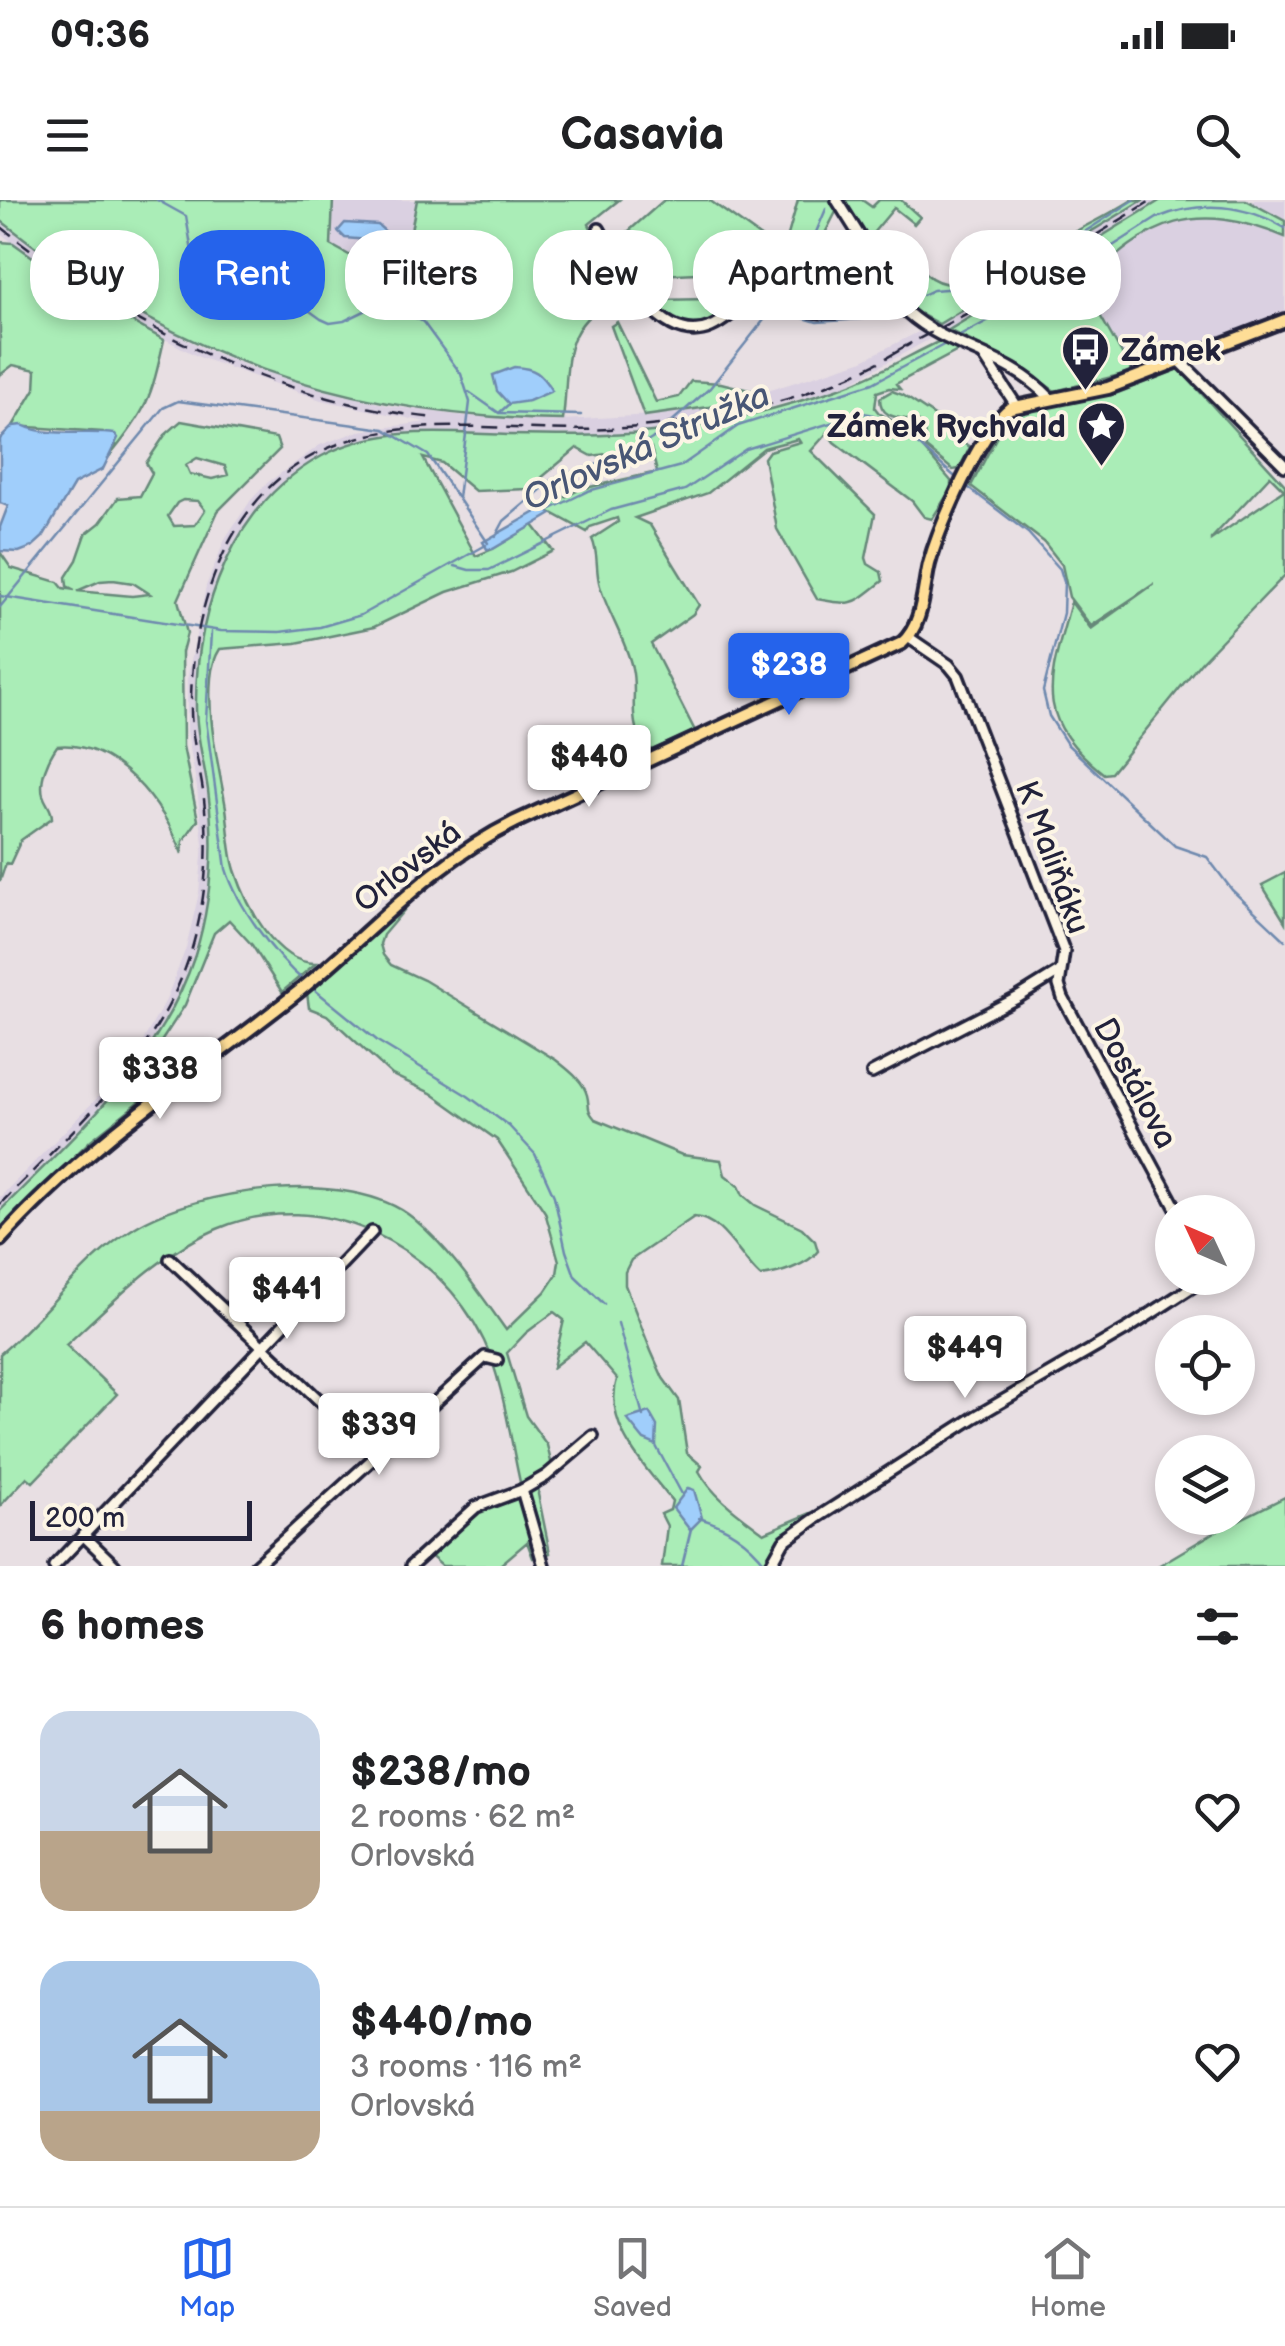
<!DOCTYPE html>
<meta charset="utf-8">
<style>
:root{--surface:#fff;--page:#f2f2f2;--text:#202124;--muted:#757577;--line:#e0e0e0;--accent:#2563eb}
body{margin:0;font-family:"Balsamiq Sans",sans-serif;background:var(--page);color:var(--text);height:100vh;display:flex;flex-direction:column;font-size:38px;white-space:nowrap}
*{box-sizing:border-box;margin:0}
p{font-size:32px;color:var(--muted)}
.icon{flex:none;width:55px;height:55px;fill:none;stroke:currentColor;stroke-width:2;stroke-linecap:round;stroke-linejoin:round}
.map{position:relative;height:1366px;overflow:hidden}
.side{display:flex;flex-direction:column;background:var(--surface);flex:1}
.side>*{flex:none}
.banner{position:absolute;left:30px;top:30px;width:1225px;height:90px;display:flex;gap:20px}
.needle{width:65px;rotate:314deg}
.buttons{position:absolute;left:1155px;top:995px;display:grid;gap:20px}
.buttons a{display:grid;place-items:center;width:100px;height:100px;border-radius:50%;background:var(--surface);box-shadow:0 5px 15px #0003;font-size:50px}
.scale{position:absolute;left:30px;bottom:25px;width:222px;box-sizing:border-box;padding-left:10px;border:5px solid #22223b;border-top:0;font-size:28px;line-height:35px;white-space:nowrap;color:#22223b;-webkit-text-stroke:8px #fcf5e5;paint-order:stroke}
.price{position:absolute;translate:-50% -85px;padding:0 22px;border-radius:10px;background:#fff;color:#222;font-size:32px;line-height:65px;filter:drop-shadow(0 2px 5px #0008)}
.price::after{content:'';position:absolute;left:50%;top:60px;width:30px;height:22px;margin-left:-15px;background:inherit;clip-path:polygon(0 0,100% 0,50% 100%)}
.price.current{background:var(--accent);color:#fff}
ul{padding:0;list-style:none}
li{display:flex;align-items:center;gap:30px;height:250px;padding:0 40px}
li span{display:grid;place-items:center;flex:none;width:280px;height:200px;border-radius:30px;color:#555}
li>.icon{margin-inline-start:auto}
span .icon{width:120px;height:120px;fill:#fffc;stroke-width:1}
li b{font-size:42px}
h2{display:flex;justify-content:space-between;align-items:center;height:120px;padding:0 40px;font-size:42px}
.pill{padding:0 35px;border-radius:40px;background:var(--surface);box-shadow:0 5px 15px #0003;font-size:35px;line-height:90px}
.pill.current{background:var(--accent);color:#fff}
.status{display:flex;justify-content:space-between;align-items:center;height:70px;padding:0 50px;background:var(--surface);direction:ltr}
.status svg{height:28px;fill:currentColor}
header{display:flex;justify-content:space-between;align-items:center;height:130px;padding:0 40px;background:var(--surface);font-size:45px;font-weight:700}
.tabs{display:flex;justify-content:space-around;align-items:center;height:140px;border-top:2px solid var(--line);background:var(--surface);font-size:28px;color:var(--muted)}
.tabs a{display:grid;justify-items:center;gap:5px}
.tabs .current{color:var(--accent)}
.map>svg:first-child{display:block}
.built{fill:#dad0e1}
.green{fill:#aaedb7;stroke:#668879;stroke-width:2.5;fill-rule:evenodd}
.water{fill:#a0cefb;stroke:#6e89ae;stroke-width:2.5}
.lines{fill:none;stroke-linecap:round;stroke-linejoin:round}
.stream{stroke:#6e89ae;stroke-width:2.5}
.minor-casing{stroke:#22223b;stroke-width:16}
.major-casing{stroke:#22223b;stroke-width:18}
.minor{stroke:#fcf5e5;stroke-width:9}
.major{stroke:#fedd96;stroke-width:10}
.rail{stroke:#22223b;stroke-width:2.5;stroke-dasharray:15 8;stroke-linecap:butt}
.labels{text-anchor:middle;stroke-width:8;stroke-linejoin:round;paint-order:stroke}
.poi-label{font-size:32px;font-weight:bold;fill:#22223b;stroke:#fcf5e5;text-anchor:start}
.street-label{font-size:32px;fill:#22223b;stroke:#fcf5e5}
.water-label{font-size:35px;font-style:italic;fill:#485675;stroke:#fcf5e5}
</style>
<div class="status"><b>09:36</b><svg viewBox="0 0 49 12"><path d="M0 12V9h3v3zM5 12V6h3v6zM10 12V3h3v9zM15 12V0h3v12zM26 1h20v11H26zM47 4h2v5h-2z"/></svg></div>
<header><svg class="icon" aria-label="menu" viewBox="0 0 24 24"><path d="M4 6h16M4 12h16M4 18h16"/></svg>Casavia<svg class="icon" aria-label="search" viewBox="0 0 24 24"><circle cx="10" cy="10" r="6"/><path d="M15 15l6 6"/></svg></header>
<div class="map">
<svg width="1285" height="1366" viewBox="0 0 1285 1366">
<rect width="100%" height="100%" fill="#e8dfe3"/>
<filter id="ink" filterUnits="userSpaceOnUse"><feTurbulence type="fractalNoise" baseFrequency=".01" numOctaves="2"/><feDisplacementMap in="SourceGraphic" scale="20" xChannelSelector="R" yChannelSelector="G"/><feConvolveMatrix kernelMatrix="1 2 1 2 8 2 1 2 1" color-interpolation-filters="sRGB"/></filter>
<g filter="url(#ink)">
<!-- built -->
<g class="built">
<path d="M333,0h84l-10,56h-56l-20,-11z"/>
<path d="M1143,0h18l-163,102 -158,86 -84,23 -102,21 -91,4 -153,-3 -85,22 -37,23 -29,28 -24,36 -20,47 -14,63 -5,57 15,107 1,50 -9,58 -17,55 -24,50 -33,49 -129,133v-14l104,-106 35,-43 27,-48 20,-52 13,-55 4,-49 -6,-56 -10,-57v-51l19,-94 20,-49 25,-37 16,-17 53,-38 39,-14 67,-9 -105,-22 -122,-43 -76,-40 -64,-40 -59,-44v-13l65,49 63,40 75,39 47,19 74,23 66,16 75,10 98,4 89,-5 52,-8 51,-12 106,-34 132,-67z"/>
<path d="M1245,0h40v21l-17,-9z"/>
<path d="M1192,16l46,2 47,19v75l-40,19 -113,41 -49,-85 38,-37 42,-25z"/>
</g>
<!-- green -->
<g class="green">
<path d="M0,0h333l-2,45 20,11h55l11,-56h202l-30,24 32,71c-63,30 -51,66 -58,125 -219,-3 -391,-64 -563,-200z"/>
<path d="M664,0h45l74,53 15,-53h34l6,8 -23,45 23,31 5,23 -34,2 -41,-12 -30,4 -22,18 -17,8h-14l-31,-20 3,-7 52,-1 -12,-26 -40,2v4l-25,-1 -18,-34z"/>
<path d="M843,0h19l10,7 7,-7h22l19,17 -6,7 -20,-16 -26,31z"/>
<path d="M1132,0h11l-204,124 -24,-13 -12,-16 1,-8 9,-13 12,-1c35,33 98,-13 130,-31 26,-14 52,-26 77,-42z"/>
<path d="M1161,0h85l39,21v16c-89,-37 -137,-18 -201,50l48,85 -77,19 -43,-29 -63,-32z"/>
<path d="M0,42l13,1 80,57 71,40c-13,59 -17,71 -56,118l9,-12 -14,-14 -90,-6 22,-37 1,-19 -23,-5 -13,10z"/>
<path d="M617,122l39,80 23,-5 12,-16 30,2 44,11 -49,12 -72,10 -33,-90z"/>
<path d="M940,141l23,7 -67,36 4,5 -11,-1 -12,4 -2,16 4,5 35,20 7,13 30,35v8l-19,30 -8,-2 -12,-16 -78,-59 -5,-7 7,-7 -8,4 -17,19 64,63 -9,44 2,6 13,8 2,9c-31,24 -27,25 -66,18l-40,-70 -13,-71 5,-7 31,-9 -2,-3 -34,9 -56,45 -73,25 15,7 49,80 -6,9 -42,30 44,87 -43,19c-29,-21 -13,-54 -20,-82 -6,-28 -24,-54 -32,-82 -5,-16 -1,-32 -8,-47l26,-17 -1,-4 -27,9 -3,5 -44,-24 38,-19 76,-17 -6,-24 -59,8 -15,-8 -49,41 -53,2 -33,-28 -19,-5 53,98 17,-7 40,-24 20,26 -42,21 -64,20 -73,35 -78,16 -76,6c-6,9 -8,17 -9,29 -4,43 8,88 15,130 3,20 3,43 9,62 11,34 40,94 81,93l-34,29 -30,-47 -23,-25 -15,13 -29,72 -43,66 -1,18 3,9 -53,42 -91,89v-18c76,-78 160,-149 195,-256 17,-54 20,-109 13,-165 -4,-28 -12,-55 -12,-83 -1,-97 37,-203 126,-251 58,-31 124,-23 186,-21 48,1 97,2 144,-3 61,-7 127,-23 185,-43 36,-12 69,-32 103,-48z"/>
<path d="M1179,169l106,116v90l-84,87 -90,111 -7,1c-74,-59 -54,-93 -33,-172l20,27 63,-45 -63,42 -22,-29 -7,-32 -18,-23 -73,-56 35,-67 18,-10 91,-15zM1270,276l14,14 -73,50v-1z"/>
<path d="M892,191l11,4 39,26 12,16 16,10 -11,22 -6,1 -27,-22 -2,-18 -5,-8c-15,-5 -39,-1 -39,-24z"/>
<path d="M181,221l95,17 4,11 -62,62 -40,89 9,33 -5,19 1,94 15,74 -15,21 -1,13c-17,-49 -67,-114 -125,-108 -9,13 -18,33 -14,49 3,10 9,13 9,23l-31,22 -11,24 -4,-1 -6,18v-329l11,16 47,14 5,6 12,2 -8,-4 -1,-9 11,-17 9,-26 14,-11 18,-25 22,-2 12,-23 -6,-10 19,-28zM197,258l28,8 3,9 -16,4 -22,-5 -4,-9zM183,300l15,1 7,9 -10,15 -21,1 -6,-10 9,-13zM113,380l20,3 17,11 -18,2 -55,-5 23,-10z"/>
<path d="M1285,673v49l-23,-37z"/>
<path d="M422,689l-39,46 -3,9 3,11 8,10 33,15 132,80c11,9 27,20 31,35 3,11 -1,14 8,24l87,36 39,5 4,15 14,11 4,9 12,10 47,23 13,13 3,10c-10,14 -39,23 -58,25 -20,-18 -38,-58 -66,-59l-63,43 -6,12v13l26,66 12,27 16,22 8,53 15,13 -3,5c14,26 41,44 65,62l61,-26 -43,27v21l-6,11h-50l-7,-5 -7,5h-50l5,-40 -6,-12 9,-4 2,-9c-27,-35 -69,-75 -55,-122l-32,-37 -32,25 11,-47 -10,-8 -28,21 -19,20 19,63 21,29 5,21 -10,5 -4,23 12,59 -17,5 -6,-16 -28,24h-57l-15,-13 47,-43 36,-15 10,-13c-10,-44 -17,-101 -36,-141 -47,-97 -163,-156 -267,-112 -59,25 -105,74 -151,116l51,49 -84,88 -6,-5 -27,29v-152c46,-38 82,-94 134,-126 64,-40 217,-61 279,-10 37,31 66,74 93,112l39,-38 12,-18 2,-13 -14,-49 -48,-72 -66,-47 -39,-18 -65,-60 -18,-7 -2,-15z"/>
<path d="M1285,1297v69h-127l57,-34z"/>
</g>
<!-- water -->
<g class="water">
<path d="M345,23l33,2 9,8 -8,8 -34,-3 -7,-7z"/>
<path d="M514,167c21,1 27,6 38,24l-23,10 -20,3 -12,-13 -4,-16z"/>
<path d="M22,225c26,13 64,5 93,9l3,4 -15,31 -29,15 -31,53 -11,10 -13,5 -19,-1v-24l8,-21 -8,-3v-64l13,-13z"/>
<path d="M543,308l9,6 -59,35h-6l-4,-7z"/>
<path d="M649,1212l8,14 -1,19 -12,-5 -17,-21z"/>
<path d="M688,1288l6,2 8,28 -12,12 -17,-22z"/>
</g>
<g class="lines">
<!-- stream -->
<g class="stream">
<path d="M157,0l29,16 6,36c8,2 17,5 25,4 27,-3 67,-21 89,4l-8,33 5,13 18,13 9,4 14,-2 31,-15 20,1 28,15 38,52 9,28 -12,96 30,45"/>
<path d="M923,95l10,-5 38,-3 45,-11 118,-76"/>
<path d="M779,99l23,-34 24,-56"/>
<path d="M774,109l43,13 59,-4"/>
<path d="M956,138l81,-44 120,-76c43,-18 88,-14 128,10"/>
<path d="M469,192l30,21 82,2"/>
<path d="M499,213l10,-9"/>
<path d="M965,285l63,48 32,36 4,13 -1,31 -20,78 6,25 18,28 108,102 32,11 25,33 53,50"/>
<path d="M545,312l43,-21 93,-25 57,-40 135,-43 76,-41"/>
<path d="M496,336l8,-15 52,-44 66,-20 30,-18 58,-51 65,-82"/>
<path d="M455,366l14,4h20l122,-60 74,-20 61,-41 117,-36c28,1 73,49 96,67"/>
<path d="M0,396l221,35 59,1 40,-5 41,-12 125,-70"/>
<path d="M0,407l163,-199 15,-7 206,28 44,26 29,42"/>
<path d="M211,432l-5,88 20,149c11,36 49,88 78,112"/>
<path d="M310,786l69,56 89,54 41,30 26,28 19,42 12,55 9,25 29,28"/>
<path d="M618,1123l25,93"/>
<path d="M656,1246l27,50"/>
<path d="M699,1318c28,8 49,22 67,46"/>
<path d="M682,1366l9,-37"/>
</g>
<defs>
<g id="minor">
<path d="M837,0l71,113c42,37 99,40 142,85"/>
<path d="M599,29c20,35 60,120 112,98 20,-8 29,-27 53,-28 15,0 30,10 45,12 29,5 64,-2 93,-4"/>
<path d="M984,156l32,49"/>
<path d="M1180,161l105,105"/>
<path d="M908,437l41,28 9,11 106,275 -5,34 4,13 115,214"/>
<path d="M872,873l145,-75 42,-26"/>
<path d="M170,1059l206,195"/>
<path d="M522,1290l22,76"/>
<path d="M83,1335l32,31"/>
<path d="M54,1366l318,-334"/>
<path d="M255,1366l230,-209 12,3"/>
<path d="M411,1366l65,-59 46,-17 24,-14 47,-40"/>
<path d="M770,1366l14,-25 31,-22 160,-102 152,-88 79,-51"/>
</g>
<path id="major" d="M0,1040c87,-97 192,-164 293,-244 77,-61 131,-129 222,-174l387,-179c21,-18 21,-53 27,-79 10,-36 52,-135 81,-156l98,-20 177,-68"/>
</defs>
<!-- minor casing -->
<use href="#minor" class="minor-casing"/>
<!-- major casing -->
<use href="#major" class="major-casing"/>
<!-- minor -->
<use href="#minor" class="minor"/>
<!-- major -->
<use href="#major" class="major"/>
<!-- rail -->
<g class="rail">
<path d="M0,26c125,100 273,174 434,192"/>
<path d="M898,150l98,-52 156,-98"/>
<path d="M0,1004c76,-77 160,-149 192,-256 15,-52 18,-104 11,-157 -4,-27 -12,-54 -12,-82 -1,-83 27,-184 96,-237 91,-69 215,-37 322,-43 103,-5 214,-30 301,-85"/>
</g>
</g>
</g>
<!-- icons -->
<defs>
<symbol id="bus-pin" viewBox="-11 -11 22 30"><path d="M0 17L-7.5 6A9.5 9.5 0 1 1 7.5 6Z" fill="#22223b" stroke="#fcf5e5"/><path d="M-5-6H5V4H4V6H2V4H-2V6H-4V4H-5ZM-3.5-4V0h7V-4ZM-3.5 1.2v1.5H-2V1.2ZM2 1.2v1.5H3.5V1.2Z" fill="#fff"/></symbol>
<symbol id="sight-pin" viewBox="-11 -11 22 30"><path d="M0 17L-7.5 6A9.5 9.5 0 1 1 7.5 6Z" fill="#22223b" stroke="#fcf5e5"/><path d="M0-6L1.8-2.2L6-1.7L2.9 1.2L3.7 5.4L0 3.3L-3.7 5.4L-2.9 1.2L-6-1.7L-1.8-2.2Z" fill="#fff"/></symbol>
</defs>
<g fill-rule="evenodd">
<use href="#bus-pin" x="1058" y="122" width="55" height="75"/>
<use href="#sight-pin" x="1074" y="198" width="55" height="75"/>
</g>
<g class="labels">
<!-- poi labels -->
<g class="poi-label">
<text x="1121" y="161">Zámek</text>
<text x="1066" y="237" text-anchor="end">Zámek Rychvald</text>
</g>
<!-- street labels -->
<g class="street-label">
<text transform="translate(1053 657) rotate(70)" y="11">K Maliňáku</text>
<text transform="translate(407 666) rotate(-38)" y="11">Orlovská</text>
<text transform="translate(1136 883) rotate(62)" y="11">Dostálova</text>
</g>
<!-- water labels -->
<g class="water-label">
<text transform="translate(646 246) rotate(-24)" y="12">Orlovská Stružka</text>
</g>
</g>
</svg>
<div class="buttons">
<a><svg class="needle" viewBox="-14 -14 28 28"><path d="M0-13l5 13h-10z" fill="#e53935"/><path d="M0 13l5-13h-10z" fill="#757577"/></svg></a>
<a><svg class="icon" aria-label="locate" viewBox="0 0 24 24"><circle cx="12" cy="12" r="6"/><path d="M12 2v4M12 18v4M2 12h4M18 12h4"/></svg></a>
<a><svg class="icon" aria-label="layers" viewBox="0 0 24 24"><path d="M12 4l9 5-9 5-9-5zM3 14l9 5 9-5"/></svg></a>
</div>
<div class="scale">200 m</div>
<b class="price current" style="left:789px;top:518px">$238</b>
<b class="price" style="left:589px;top:610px">$440</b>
<b class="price" style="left:160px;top:922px">$338</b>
<b class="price" style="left:287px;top:1142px">$441</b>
<b class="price" style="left:965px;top:1201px">$449</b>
<b class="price" style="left:379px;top:1278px">$339</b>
<div class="banner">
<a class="pill">Buy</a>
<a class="pill current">Rent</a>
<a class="pill">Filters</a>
<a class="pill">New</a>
<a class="pill">Apartment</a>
<a class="pill">House</a>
</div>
</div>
<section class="side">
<h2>6 homes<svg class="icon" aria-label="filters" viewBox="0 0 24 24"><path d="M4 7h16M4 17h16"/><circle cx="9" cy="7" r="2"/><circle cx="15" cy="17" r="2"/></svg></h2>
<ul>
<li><span style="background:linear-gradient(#c9d6e8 60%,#b9a48a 0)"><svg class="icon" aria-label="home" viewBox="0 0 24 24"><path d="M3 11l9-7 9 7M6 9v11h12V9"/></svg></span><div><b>$238/mo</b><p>2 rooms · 62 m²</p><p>Orlovská</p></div><svg class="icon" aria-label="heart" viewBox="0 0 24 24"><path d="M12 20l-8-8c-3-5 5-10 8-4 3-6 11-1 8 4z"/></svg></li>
<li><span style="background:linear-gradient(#a9c7e8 75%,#b9a48a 0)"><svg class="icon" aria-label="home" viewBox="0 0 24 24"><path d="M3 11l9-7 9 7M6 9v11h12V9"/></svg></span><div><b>$440/mo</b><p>3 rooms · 116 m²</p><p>Orlovská</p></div><svg class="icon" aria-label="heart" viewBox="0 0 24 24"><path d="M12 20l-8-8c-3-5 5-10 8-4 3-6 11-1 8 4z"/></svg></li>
</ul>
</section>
<nav class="tabs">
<a class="current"><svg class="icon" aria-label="map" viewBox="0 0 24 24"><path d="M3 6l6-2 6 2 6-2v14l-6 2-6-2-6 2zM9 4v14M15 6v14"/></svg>Map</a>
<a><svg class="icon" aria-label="saved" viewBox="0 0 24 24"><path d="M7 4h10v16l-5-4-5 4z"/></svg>Saved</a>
<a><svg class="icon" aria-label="home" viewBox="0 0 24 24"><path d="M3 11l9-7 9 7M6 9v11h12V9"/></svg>Home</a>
</nav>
